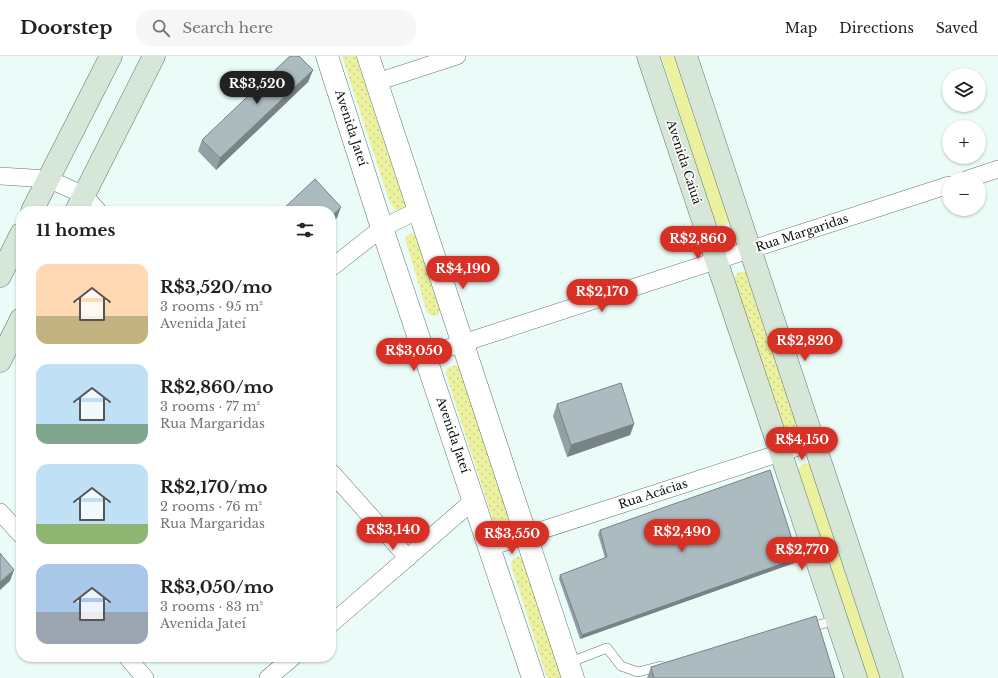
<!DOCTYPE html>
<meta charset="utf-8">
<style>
:root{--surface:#fff;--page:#f6f6f6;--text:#202124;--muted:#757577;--line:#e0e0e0;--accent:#d93025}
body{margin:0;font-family:"Libre Baskerville",serif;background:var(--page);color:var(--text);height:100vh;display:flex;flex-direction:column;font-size:15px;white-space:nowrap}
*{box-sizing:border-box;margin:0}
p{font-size:13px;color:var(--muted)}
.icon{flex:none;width:22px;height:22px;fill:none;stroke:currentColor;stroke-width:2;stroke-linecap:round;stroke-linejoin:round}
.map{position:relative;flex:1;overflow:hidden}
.drawer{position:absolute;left:16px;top:150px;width:320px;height:456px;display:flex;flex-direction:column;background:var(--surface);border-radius:16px;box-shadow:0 1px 3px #0004}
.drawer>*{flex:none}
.fabs{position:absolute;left:942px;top:12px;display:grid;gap:8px}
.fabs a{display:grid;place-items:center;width:44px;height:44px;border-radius:50%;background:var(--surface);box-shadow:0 1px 3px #0004;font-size:20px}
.price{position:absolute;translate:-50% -34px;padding:0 9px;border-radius:14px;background:var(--accent);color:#fff;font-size:13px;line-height:26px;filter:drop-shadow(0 1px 2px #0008)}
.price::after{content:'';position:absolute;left:50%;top:24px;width:12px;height:9px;margin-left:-6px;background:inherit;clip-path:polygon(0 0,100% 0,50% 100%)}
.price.current{background:#222;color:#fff}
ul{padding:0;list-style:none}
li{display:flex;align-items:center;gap:12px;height:100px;padding:0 20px}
li span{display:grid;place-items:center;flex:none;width:112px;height:80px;border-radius:12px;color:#555}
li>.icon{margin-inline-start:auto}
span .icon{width:48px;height:48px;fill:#fffc;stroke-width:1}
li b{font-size:17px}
h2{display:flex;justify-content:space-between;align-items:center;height:48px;padding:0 20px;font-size:17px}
header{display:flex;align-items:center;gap:24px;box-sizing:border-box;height:56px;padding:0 20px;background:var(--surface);border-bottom:1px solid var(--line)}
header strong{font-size:19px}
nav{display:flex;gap:22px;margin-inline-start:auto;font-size:14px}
.search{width:280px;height:36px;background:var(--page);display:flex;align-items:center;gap:10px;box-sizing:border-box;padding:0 14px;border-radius:16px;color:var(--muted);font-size:15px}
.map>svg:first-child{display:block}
.grass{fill:#ecf19f}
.park{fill:url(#park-dots)}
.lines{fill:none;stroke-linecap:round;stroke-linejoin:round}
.service-casing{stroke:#657470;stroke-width:10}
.minor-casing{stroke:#657470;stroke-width:18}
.tertiary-casing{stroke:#657470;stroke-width:23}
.secondary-casing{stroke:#657470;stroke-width:23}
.service{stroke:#fff;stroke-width:9}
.minor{stroke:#fff;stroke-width:17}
.tertiary{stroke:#fff;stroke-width:22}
.secondary{stroke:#d6e7d7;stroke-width:22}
.wall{fill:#93a1a4}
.shaded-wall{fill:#788386}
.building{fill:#abbbbf;stroke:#788386}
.labels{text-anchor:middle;stroke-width:3;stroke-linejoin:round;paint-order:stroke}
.street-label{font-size:12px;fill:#0b100f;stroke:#fff}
</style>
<header>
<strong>Doorstep</strong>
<div class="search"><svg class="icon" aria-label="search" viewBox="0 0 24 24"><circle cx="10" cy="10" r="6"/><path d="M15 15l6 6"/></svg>Search here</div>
<nav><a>Map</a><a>Directions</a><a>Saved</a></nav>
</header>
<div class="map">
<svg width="998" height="622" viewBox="0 0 998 622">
<defs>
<pattern id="park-dots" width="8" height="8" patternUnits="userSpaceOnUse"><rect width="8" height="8" fill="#ecf19f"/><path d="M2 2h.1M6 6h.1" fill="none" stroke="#c9ce88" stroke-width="1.8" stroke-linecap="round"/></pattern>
</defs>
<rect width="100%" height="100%" fill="#ebfcf8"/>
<!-- grass -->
<g class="grass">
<path d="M661,0h17l51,165 -2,3 -7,2 -5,-3z"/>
<path d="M807,407l3,1 75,214h-19l-68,-206 1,-4 3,-4z"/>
</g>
<!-- park -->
<g class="park">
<path d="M342,0h16l49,147 -3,7h-8l-6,-7z"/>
<path d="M414,177l4,3 23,73 -3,6 -6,1 -5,-4 -22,-73 3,-4z"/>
<path d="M738,216h8l52,150c-3,7 -7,8 -14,7l-50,-147 1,-6z"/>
<path d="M456,309l4,3 49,150 -4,7 -6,1 -5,-3 -48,-149 1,-6z"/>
<path d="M517,501h5l42,121h-17l-36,-113 1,-5z"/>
</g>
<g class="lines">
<defs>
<g id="service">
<path d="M807,572l30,-8"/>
<path d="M568,607l39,-15 14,18 17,6 23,-6"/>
</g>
<g id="minor">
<path d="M377,26l80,-26"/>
<path d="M0,120l48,3 36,16 14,16"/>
<path d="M968,123l30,-10"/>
<path d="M331,212l51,-40 37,-18"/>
<path d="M426,299l523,-170"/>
<path d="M331,416l77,86"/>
<path d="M0,456l21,23"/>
<path d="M490,491l324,-105"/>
<path d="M331,568l143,-124"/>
<path d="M127,601l18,21"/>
<path d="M268,622l25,-21"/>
</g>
<g id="tertiary">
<path d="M327,0l55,172 151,450"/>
<path d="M368,0l205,622"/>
</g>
<g id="secondary">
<path d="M648,0l208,622"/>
<path d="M686,0l206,622"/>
<path d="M32,155l79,-155"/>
<path d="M76,155l78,-155"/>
<path d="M0,220l21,-42"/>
<path d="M0,305l21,-42"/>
</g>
</defs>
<!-- service casing -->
<use href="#service" class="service-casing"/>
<!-- minor casing -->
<use href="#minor" class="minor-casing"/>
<!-- tertiary casing -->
<use href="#tertiary" class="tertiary-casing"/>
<!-- secondary casing -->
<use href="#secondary" class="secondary-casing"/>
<!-- service -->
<use href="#service" class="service"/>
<!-- minor -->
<use href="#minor" class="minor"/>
<!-- tertiary -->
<use href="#tertiary" class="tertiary"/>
<!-- secondary -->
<use href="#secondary" class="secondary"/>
</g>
<!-- wall -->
<g class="wall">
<path d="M313,14l-5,12 -92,88 -18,-19 4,-11z"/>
<path d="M557,348l77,20 -4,11 -63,22 -14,-41z"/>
<path d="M600,474l197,32 -217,77 -21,-60 1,-4 45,-17 -7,-24z"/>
<path d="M651,611l184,11h-188z"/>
</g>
<!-- shaded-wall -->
<g class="shaded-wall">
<path d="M313,14l-5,12 -92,88 4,-12z"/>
<path d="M341,151l-4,11 -6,6v-7z"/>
<path d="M634,368l-4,11 -63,22 4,-12z"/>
<path d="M798,502l-1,4 -217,77 2,-4z"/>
<path d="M14,514l-4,11 -10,9v-8z"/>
</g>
<!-- building -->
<g class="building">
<path d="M290,0h9l14,14 -93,88 -18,-18z"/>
<path d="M315,123l26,28 -10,10v-6h-50z"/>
<path d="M621,327l13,41 -63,21 -14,-41z"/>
<path d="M770,414l28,88 -216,77 -22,-60 47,-18 -7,-27z"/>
<path d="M0,497l14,17 -14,12z"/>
<path d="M816,560l19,62h-181l-3,-11z"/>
</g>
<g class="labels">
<!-- street labels -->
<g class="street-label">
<text transform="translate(351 72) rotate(72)" y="4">Avenida Jateí</text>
<text transform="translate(684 106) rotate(72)" y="4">Avenida Caiuá</text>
<text transform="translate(802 177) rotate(-18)" y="4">Rua Margaridas</text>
<text transform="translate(453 379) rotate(71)" y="4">Avenida Jateí</text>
<text transform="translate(653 438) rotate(-18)" y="4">Rua Acácias</text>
</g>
</g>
</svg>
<div class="fabs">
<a><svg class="icon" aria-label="layers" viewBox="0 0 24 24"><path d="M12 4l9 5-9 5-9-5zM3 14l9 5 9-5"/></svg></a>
<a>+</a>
<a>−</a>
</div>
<b class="price current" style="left:257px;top:49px">R$3,520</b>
<b class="price" style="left:698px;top:204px">R$2,860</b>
<b class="price" style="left:463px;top:234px">R$4,190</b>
<b class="price" style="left:602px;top:257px">R$2,170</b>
<b class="price" style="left:805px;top:306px">R$2,820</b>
<b class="price" style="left:414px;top:316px">R$3,050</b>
<b class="price" style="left:802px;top:405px">R$4,150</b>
<b class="price" style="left:393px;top:495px">R$3,140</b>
<b class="price" style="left:682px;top:497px">R$2,490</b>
<b class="price" style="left:512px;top:499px">R$3,550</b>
<b class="price" style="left:802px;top:515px">R$2,770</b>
<section class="drawer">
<h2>11 homes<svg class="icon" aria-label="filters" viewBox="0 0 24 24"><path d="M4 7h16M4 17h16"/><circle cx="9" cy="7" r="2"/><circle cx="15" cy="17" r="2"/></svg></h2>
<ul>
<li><span style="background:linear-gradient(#ffd9b3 65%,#c2b280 0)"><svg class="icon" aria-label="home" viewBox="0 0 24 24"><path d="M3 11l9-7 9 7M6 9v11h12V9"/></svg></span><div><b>R$3,520/mo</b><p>3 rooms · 95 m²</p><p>Avenida Jateí</p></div></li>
<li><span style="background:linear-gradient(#bfe0f5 75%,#7fa58c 0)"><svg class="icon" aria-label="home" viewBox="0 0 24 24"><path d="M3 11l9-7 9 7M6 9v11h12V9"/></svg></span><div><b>R$2,860/mo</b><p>3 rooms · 77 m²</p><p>Rua Margaridas</p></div></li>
<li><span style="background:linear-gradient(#bfe0f5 75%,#8fb573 0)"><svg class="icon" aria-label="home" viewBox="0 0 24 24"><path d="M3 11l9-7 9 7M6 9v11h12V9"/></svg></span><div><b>R$2,170/mo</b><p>2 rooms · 76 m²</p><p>Rua Margaridas</p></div></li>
<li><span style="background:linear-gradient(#a9c7e8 60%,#9aa5b1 0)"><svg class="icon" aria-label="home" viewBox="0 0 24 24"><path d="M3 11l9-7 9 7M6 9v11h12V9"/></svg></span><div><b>R$3,050/mo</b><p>3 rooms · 83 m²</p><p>Avenida Jateí</p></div></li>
</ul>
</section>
</div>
